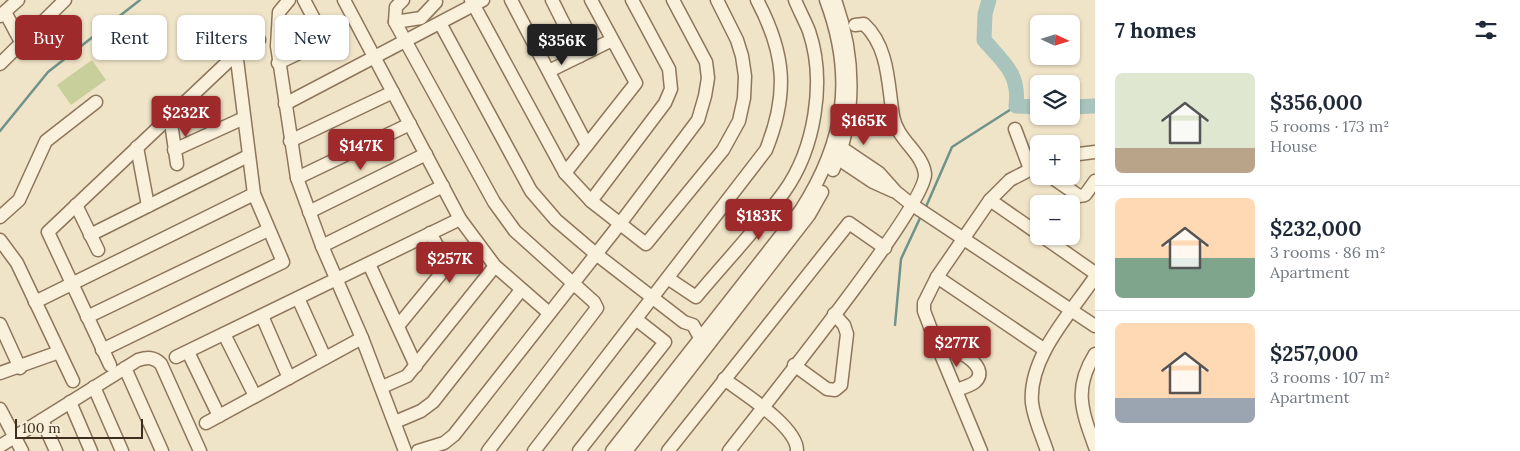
<!DOCTYPE html>
<meta charset="utf-8">
<style>
:root{--surface:#fff;--page:#f2f2f3;--text:#1f2937;--muted:#747a83;--line:#e0e1e3;--accent:#9e2a2b}
body{margin:0;font-family:Lora,serif;background:var(--page);color:var(--text);height:100vh;display:flex;flex-direction:column;font-size:19px;white-space:nowrap}
*{box-sizing:border-box;margin:0}
p{font-size:16px;color:var(--muted)}
.icon{flex:none;width:28px;height:28px;fill:none;stroke:currentColor;stroke-width:2;stroke-linecap:round;stroke-linejoin:round}
.map{position:relative;flex:1;overflow:hidden}
.panel{display:flex;flex-direction:column;background:var(--surface);width:425px}
.panel>*{flex:none}
.banner{position:absolute;left:15px;top:15px;width:475px;height:45px;display:flex;gap:10px}
.needle{width:32px;rotate:94deg}
.buttons{position:absolute;left:1030px;top:15px;display:grid;gap:10px}
.buttons a{display:grid;place-items:center;width:50px;height:50px;border-radius:8px;background:var(--surface);box-shadow:0 1px 4px #0004;font-size:25px}
.scale{position:absolute;left:15px;bottom:12px;width:128px;box-sizing:border-box;padding-left:5px;border:2px solid #3d2e20;border-top:0;font-size:14px;line-height:18px;white-space:nowrap;color:#3d2e20;-webkit-text-stroke:4px #f7eed8;paint-order:stroke}
.price{position:absolute;translate:-50% -42px;padding:0 11px;border-radius:5px;background:var(--accent);color:#fff;font-size:16px;line-height:32px;filter:drop-shadow(0 1px 2px #0008)}
.price::after{content:'';position:absolute;left:50%;top:30px;width:15px;height:11px;margin-left:-8px;background:inherit;clip-path:polygon(0 0,100% 0,50% 100%)}
.price.on{background:#222;color:#fff}
ul{padding:0;list-style:none}
li{display:flex;align-items:center;gap:15px;height:125px;padding:0 20px}
li+li{border-top:1px solid var(--line)}
li span{display:grid;place-items:center;flex:none;width:140px;height:100px;border-radius:8px;color:#555}
li>.icon{margin-inline-start:auto}
span .icon{width:60px;height:60px;fill:#fffc;stroke-width:1}
li b{font-size:21px}
h2{display:flex;justify-content:space-between;align-items:center;height:60px;padding:0 20px;font-size:21px}
.tag{padding:0 18px;border-radius:8px;background:var(--surface);box-shadow:0 1px 4px #0004;font-size:18px;line-height:45px}
.tag.on{background:var(--accent);color:#fff}
main{display:flex;flex:1;min-height:0}
.map>svg:first-child{display:block}
.green{fill:#c9cf9b}
.lines{fill:none;stroke-linecap:round;stroke-linejoin:round}
.stream{stroke:#6f938a;stroke-width:2.5}
.river{stroke:#a9c4bc;stroke-width:15}
.minor-casing{stroke:#8d765c;stroke-width:15}
.minor{stroke:#faf1dc;stroke-width:12}
</style>
<main>
<div class="map">
<svg width="1095" height="451" viewBox="0 0 1095 451">
<rect width="100%" height="100%" fill="#f0e4c8"/>
<!-- green -->
<path class="green" d="M92,60l14,20 -35,25 -14,-20z"/>
<g class="lines">
<!-- stream -->
<g class="stream">
<path d="M0,131l48,-59 92,-72"/>
<path d="M925,209l27,-62 64,-41"/>
<path d="M895,325l6,-66 20,-43"/>
</g>
<!-- river -->
<g class="river">
<path d="M989,0l-4,14 -1,26c20,23 36,34 32,66l23,1"/>
<path d="M1071,107l24,-1"/>
</g>
<defs>
<g id="minor">
<path d="M289,0l-10,12 -2,34 20,132 25,68 40,92 43,113"/>
<path d="M344,0l116,219 35,47 54,47"/>
<path d="M403,0l-7,7 -1,15 99,180 21,29 79,71 3,6 -109,143"/>
<path d="M471,0l94,173 26,28 55,43 77,-94 16,-29 5,-23 1,-22 -3,-20 -5,-16 -20,-40"/>
<path d="M511,0l76,145"/>
<path d="M552,0l28,56"/>
<path d="M5,12l16,30"/>
<path d="M0,16l18,-16"/>
<path d="M395,22l26,-4 15,-16"/>
<path d="M440,23l91,168 25,29 40,34 88,68 9,3 5,9"/>
<path d="M278,63l42,-20 2,-9 -18,-34"/>
<path d="M0,64l65,-64"/>
<path d="M549,71l63,-31"/>
<path d="M285,104l198,-104"/>
<path d="M170,116l7,48"/>
<path d="M1015,129l15,40"/>
<path d="M290,141l103,-49"/>
<path d="M836,144l43,29 17,19 15,12 184,122"/>
<path d="M137,147l11,59"/>
<path d="M174,150l70,-32"/>
<path d="M831,154l42,28 20,9"/>
<path d="M1071,155l24,-3"/>
<path d="M833,170c24,-54 22,-115 2,-170"/>
<path d="M565,173l71,-90 -45,-83"/>
<path d="M1050,176l29,20 6,-1 10,-14"/>
<path d="M297,178l113,-54"/>
<path d="M990,200l49,34"/>
<path d="M591,201l74,-98 6,-14 -2,-20 -37,-69"/>
<path d="M76,205l22,45"/>
<path d="M309,212l117,-58"/>
<path d="M0,217l19,-17 27,-59 50,-39"/>
<path d="M90,235l158,-79"/>
<path d="M1042,236l53,37"/>
<path d="M0,240l17,23 56,118"/>
<path d="M322,246l121,-60"/>
<path d="M369,264l47,102"/>
<path d="M937,277l108,73"/>
<path d="M669,279l27,18c29,-35 61,-68 88,-105 31,-43 42,-111 25,-161 -4,-10 -10,-21 -14,-31"/>
<path d="M298,298l27,60"/>
<path d="M35,302l219,-108"/>
<path d="M262,316l27,62"/>
<path d="M87,317l181,-87"/>
<path d="M0,324l20,44"/>
<path d="M398,326l50,-61 -18,-32"/>
<path d="M224,334l31,62"/>
<path d="M937,345c13,-1 56,21 38,37 -5,4 -13,6 -19,8"/>
<path d="M102,350l181,-88 -29,-68 -20,-158 18,-11 7,15"/>
<path d="M188,352l31,64"/>
<path d="M1095,354c-22,35 -13,57 0,93"/>
<path d="M176,357l284,-138"/>
<path d="M110,365l-62,-133 187,-177"/>
<path d="M794,365l33,24 8,1 6,-5 6,-51 -3,-9 -10,-11"/>
<path d="M125,368l37,83"/>
<path d="M0,373l59,-21"/>
<path d="M724,379c19,14 74,48 73,72"/>
<path d="M94,387l28,64"/>
<path d="M382,387l25,-11 88,-110"/>
<path d="M70,402l21,49"/>
<path d="M0,409l22,42"/>
<path d="M42,420l14,31"/>
<path d="M395,422l26,-11 12,-9 88,-112"/>
<path d="M206,423l156,-85"/>
<path d="M0,446l138,-86c10,-3 16,-3 23,4l39,87"/>
<path d="M418,451l26,-8 10,-8 165,-210 79,-105 7,-24 3,-18 -2,-16 -33,-62"/>
<path d="M534,451l232,-301c23,-57 19,-97 -9,-150"/>
<path d="M579,451l86,-109 -28,-22"/>
<path d="M612,451l189,-241c44,-69 54,-133 25,-210"/>
<path d="M626,451l183,-236 13,-23"/>
<path d="M668,451l181,-228 36,25"/>
<path d="M729,451c29,-38 198,-246 196,-277 -2,-21 -28,-34 -32,-58 -5,-31 -4,-69 -29,-92l-9,1"/>
<path d="M981,451l-44,-106 -13,-34v-8l13,-26 53,-77 20,-20 29,-15"/>
<path d="M1047,451c-5,-15 -13,-32 -15,-48 -4,-46 39,-90 63,-126"/>
</g>
</defs>
<!-- minor casing -->
<use href="#minor" class="minor-casing"/>
<!-- minor -->
<use href="#minor" class="minor"/>
</g>
</svg>
<div class="buttons">
<a><svg class="needle" viewBox="-14 -14 28 28"><path d="M0-13l5 13h-10z" fill="#e53935"/><path d="M0 13l5-13h-10z" fill="#747a83"/></svg></a>
<a><svg class="icon" aria-label="layers" viewBox="0 0 24 24"><path d="M12 4l9 5-9 5-9-5zM3 14l9 5 9-5"/></svg></a>
<a>+</a>
<a>−</a>
</div>
<div class="scale">100 m</div>
<b class="price on" style="left:562px;top:66px">$356K</b>
<b class="price" style="left:186px;top:138px">$232K</b>
<b class="price" style="left:864px;top:146px">$165K</b>
<b class="price" style="left:361px;top:171px">$147K</b>
<b class="price" style="left:759px;top:241px">$183K</b>
<b class="price" style="left:450px;top:284px">$257K</b>
<b class="price" style="left:957px;top:368px">$277K</b>
<div class="banner">
<a class="tag on">Buy</a>
<a class="tag">Rent</a>
<a class="tag">Filters</a>
<a class="tag">New</a>
</div>
</div>
<section class="panel">
<h2>7 homes<svg class="icon" aria-label="filters" viewBox="0 0 24 24"><path d="M4 7h16M4 17h16"/><circle cx="9" cy="7" r="2"/><circle cx="15" cy="17" r="2"/></svg></h2>
<ul>
<li><span style="background:linear-gradient(#dfe7d0 75%,#b9a48a 0)"><svg class="icon" aria-label="home" viewBox="0 0 24 24"><path d="M3 11l9-7 9 7M6 9v11h12V9"/></svg></span><div><b>$356,000</b><p>5 rooms · 173 m²</p><p>House</p></div></li>
<li><span style="background:linear-gradient(#ffd9b3 60%,#7fa58c 0)"><svg class="icon" aria-label="home" viewBox="0 0 24 24"><path d="M3 11l9-7 9 7M6 9v11h12V9"/></svg></span><div><b>$232,000</b><p>3 rooms · 86 m²</p><p>Apartment</p></div></li>
<li><span style="background:linear-gradient(#ffd9b3 75%,#9aa5b1 0)"><svg class="icon" aria-label="home" viewBox="0 0 24 24"><path d="M3 11l9-7 9 7M6 9v11h12V9"/></svg></span><div><b>$257,000</b><p>3 rooms · 107 m²</p><p>Apartment</p></div></li>
</ul>
</section>
</main>
